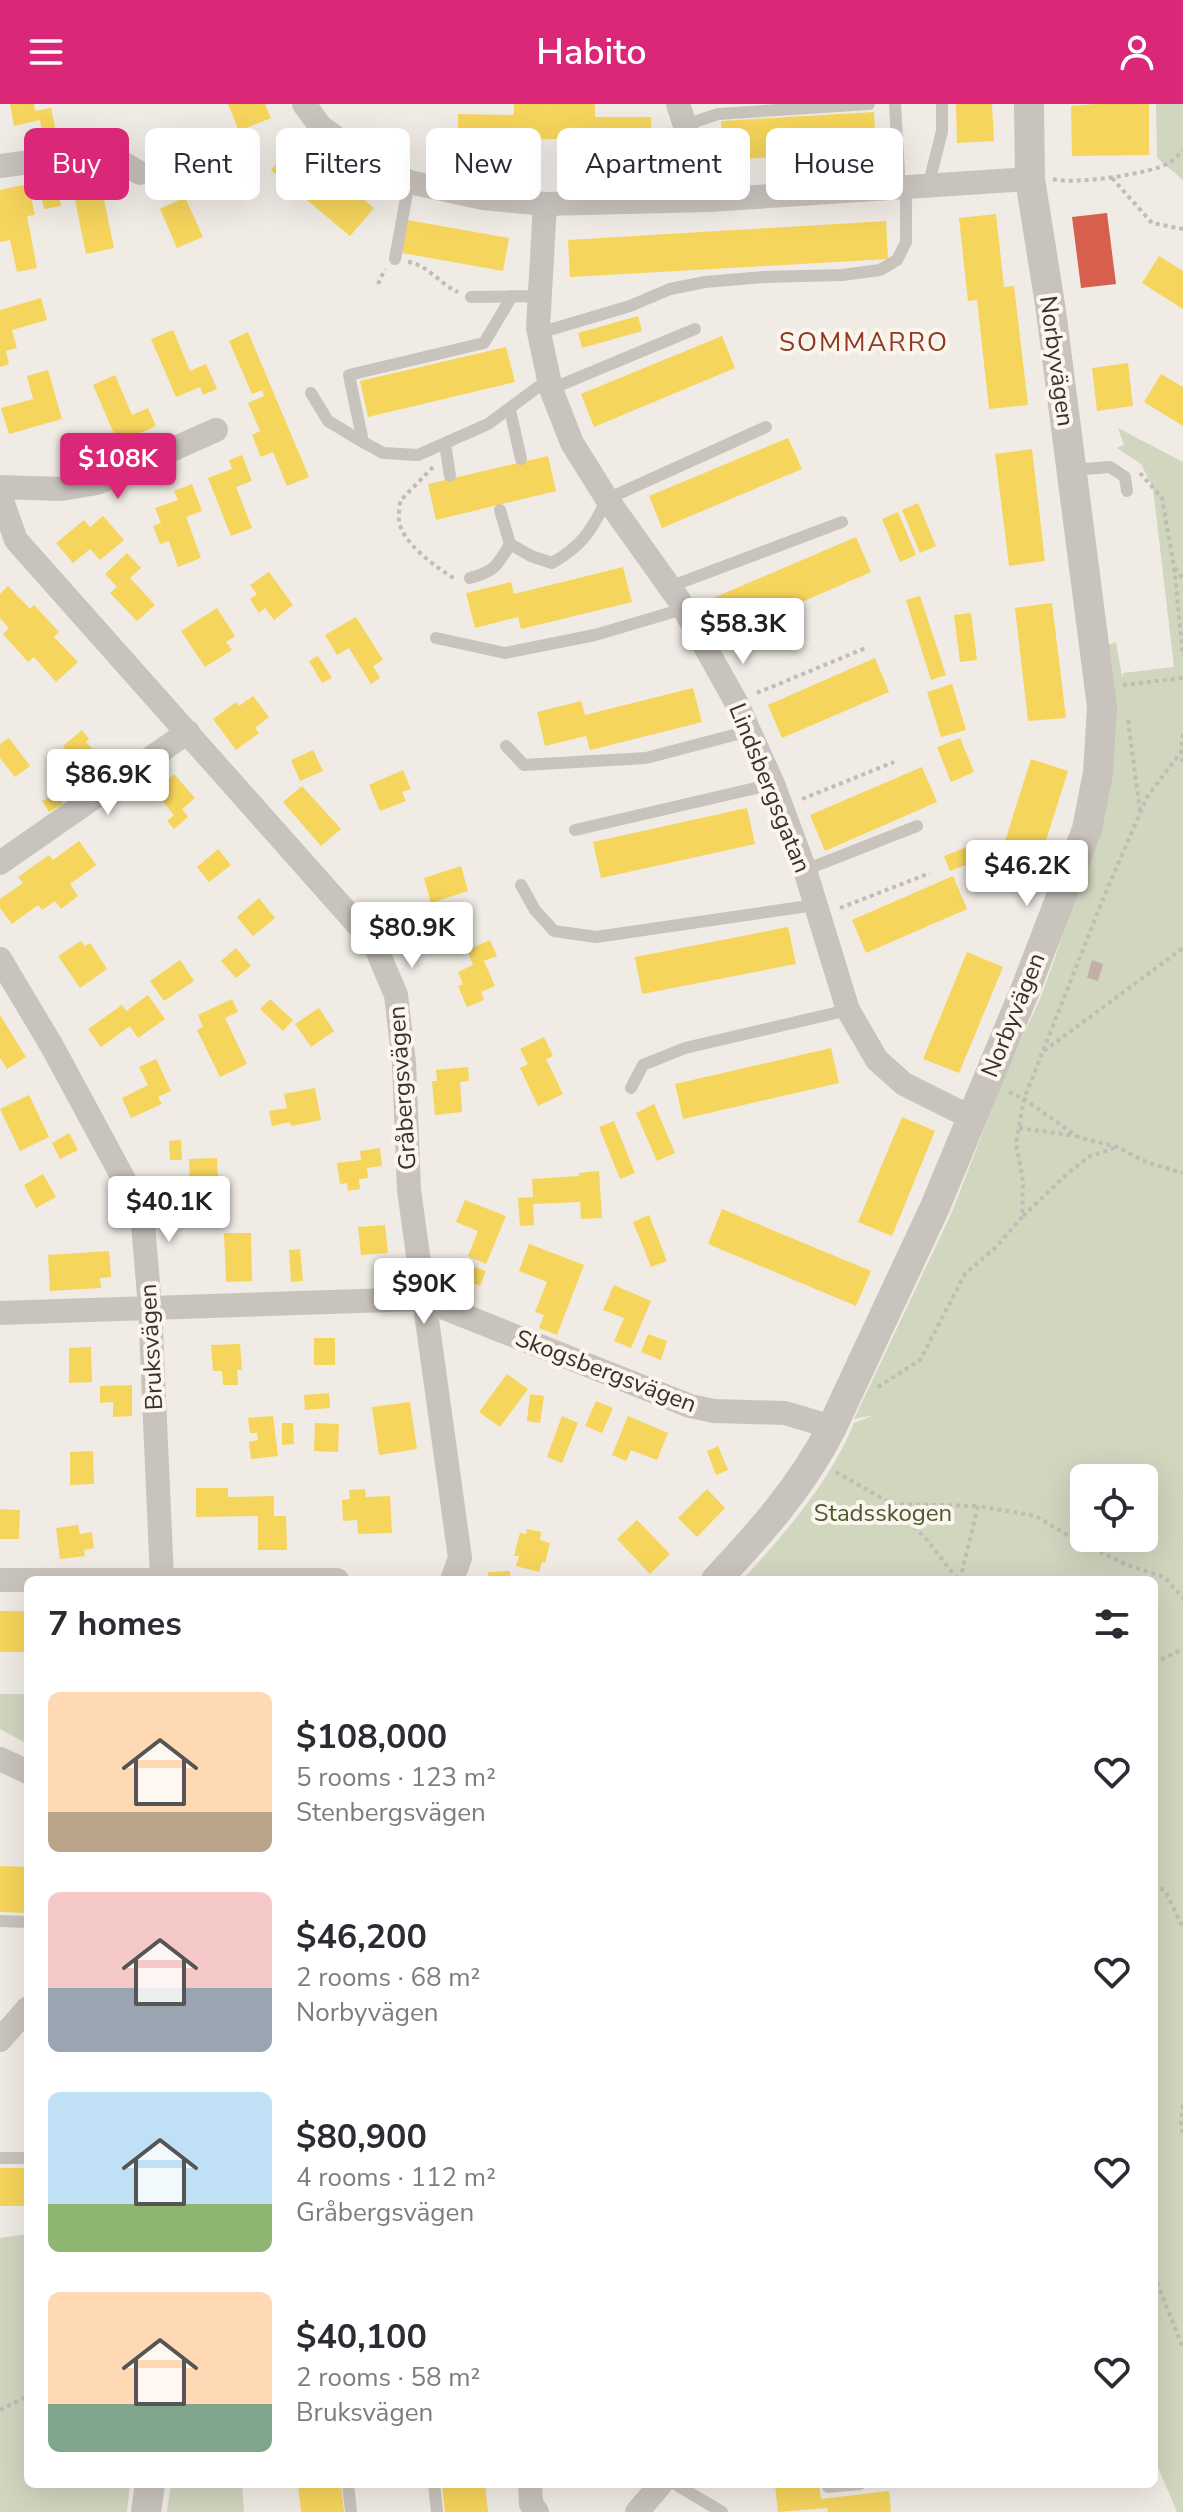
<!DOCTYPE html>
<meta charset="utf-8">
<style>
:root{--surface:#fff;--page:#f7f7f7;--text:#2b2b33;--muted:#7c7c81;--accent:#db2777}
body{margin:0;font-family:"Nunito Sans",sans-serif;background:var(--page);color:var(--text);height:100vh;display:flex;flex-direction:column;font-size:30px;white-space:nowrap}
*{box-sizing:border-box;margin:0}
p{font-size:26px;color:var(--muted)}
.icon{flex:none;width:44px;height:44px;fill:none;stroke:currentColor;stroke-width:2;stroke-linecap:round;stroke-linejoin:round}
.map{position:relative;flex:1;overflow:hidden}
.details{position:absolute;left:24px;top:1472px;width:1134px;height:912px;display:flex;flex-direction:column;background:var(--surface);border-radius:12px;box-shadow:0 8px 32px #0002}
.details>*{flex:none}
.guide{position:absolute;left:24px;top:24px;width:1136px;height:72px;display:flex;gap:16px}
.fabs{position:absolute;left:1070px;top:1360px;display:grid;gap:16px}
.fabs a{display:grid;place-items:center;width:88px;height:88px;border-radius:12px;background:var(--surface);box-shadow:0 8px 32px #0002;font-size:40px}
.price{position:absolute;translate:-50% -68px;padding:0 18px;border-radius:8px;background:#fff;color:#222;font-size:26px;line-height:52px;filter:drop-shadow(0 2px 4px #0008)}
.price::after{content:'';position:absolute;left:50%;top:48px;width:24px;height:18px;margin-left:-12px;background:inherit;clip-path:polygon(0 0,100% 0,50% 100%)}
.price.current{background:var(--accent);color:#fff}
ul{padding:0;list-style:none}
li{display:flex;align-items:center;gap:24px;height:200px;padding:0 24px}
li span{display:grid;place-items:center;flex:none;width:224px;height:160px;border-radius:12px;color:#555}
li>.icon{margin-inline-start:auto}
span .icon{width:96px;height:96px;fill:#fffc;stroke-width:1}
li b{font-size:34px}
h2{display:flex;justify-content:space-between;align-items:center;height:96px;padding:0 24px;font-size:34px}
.chip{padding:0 28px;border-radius:12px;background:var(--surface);box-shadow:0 8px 32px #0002;font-size:28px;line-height:72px}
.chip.current{background:var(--accent);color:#fff}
header{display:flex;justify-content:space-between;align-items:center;height:104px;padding:0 24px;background:var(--accent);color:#fff;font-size:36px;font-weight:600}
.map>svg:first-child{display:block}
.green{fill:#d1d6bf;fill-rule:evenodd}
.homes{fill:#f6d55c}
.shops{fill:#d6604d}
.building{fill:#c3afa7}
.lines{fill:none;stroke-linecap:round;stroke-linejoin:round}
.path{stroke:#c2bbb6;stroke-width:4;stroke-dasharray:4 4;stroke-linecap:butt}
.service{stroke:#c9c3be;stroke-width:12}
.minor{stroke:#c9c3be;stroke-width:24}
.tertiary{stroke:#c9c3be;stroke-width:30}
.labels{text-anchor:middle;stroke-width:8;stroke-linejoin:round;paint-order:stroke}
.street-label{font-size:24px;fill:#3b302b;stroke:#fbf5ee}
.park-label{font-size:24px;fill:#4a5a2e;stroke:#fbf5ee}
.neighbourhood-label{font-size:26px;letter-spacing:2px;fill:#8c3b22;stroke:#fbf5ee}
</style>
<header><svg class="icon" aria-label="menu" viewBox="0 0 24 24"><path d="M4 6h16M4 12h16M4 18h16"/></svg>Habito<svg class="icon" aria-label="person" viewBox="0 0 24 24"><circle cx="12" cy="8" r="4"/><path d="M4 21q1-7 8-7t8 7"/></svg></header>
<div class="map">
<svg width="1183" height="2408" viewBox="0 0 1183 2408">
<rect width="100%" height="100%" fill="#f0ebe5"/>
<!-- green -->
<g class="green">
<path d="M1156,0h27v76l-26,-22z"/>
<path d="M1118,324l65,34v2050h-6l-23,-54v-878h-412c43,-46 88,-98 112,-157l20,-8 -20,4 98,-207 55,-142 33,-71 14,-38 20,-63 34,-253 8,-3 6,35 1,-4 51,-6 -21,-179 -12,-24 -24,-16 7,-3zM1084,1374h60v60h-60z"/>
<path d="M0,1590h28v50l-28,-15z"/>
<path d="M28,2130v250h102l-3,28h-127v-274z"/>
<path d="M171,2380h71l2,28h-77z"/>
</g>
<!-- homes -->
<g class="homes">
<path d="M10,0h24l1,7 16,-3 5,23 -14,3 -2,-14 -26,6z"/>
<path d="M228,0h37l6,14 -32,13z"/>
<path d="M514,0h81v13h56v38h-57v-16h-77v14h-59v-39l56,1z"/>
<path d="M956,0h36l2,37 -37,2z"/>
<path d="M1096,0h53v51l-77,1 -1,-50z"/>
<path d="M874,8l2,39 -152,9 -3,-39z"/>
<path d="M295,37l79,67 -24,28 -79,-66z"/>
<path d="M100,76l14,68 -28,6 -14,-69z"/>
<path d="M56,78l5,24 -17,3 -5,-23z"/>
<path d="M28,80l7,31 -8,1 10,52 -20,4 -7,-32 -10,2v-52z"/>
<path d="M185,93l18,40 -26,11 -17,-39z"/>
<path d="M996,110l8,73 10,-1 14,119 -39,4 -12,-109 -9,1 -9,-83z"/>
<path d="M407,116l102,18 -6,33 -101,-18z"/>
<path d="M886,117l2,38 -318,18 -2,-37z"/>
<path d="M1159,152l24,15v38l-41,-26z"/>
<path d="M41,194l6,22 -35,10 5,18 -11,3 3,13 -9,3v-57z"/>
<path d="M638,212l4,15 -60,17 -4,-15z"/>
<path d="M173,226l17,41 16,-7 11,25 -14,6 -3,-8 -24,10 -25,-58z"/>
<path d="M248,228l61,145 -22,9 -14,-34 -12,5 -9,-22 8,-4 -12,-28 16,-7 -2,-6 -10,4 -23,-53z"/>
<path d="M722,232l13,32 -141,59 -13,-33z"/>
<path d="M506,243l9,35 -147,35 -8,-36z"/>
<path d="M1128,259l5,43 -36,5 -5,-43z"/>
<path d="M48,266l14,49 -53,15 -8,-26 32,-9 -6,-23z"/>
<path d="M1161,270l22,13v39l-39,-24z"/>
<path d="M115,271l17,40 16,-7 8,18 -38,17 -25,-58z"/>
<path d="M788,334l14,31 -140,59 -13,-32z"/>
<path d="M1032,345l13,112 -36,5 -14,-112z"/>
<path d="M242,351l10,26 -16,6 16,41 -21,8 -23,-58 24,-9 -3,-9z"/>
<path d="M548,352l8,35 -120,29 -8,-36z"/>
<path d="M192,380l10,27 -16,6 15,41 -23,9 -9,-26 -9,3 -7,-18 8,-3 -6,-15 23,-8 -4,-9z"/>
<path d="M918,399l18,43 -16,7 -18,-43z"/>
<path d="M898,408l18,43 -16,7 -18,-43z"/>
<path d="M103,412l21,24 -24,20 -10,-11 -17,14 -17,-20 28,-23 6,7z"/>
<path d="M856,433l15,35 -145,63 -15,-36z"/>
<path d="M127,449l14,15 -11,10 25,27 -18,16 -27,-28 7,-6 -12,-13z"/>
<path d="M623,463l9,35 -111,27 -3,-12 -43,11 -9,-35 45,-11 3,12z"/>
<path d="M269,468l24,33 -19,15 -9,-12 -6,5 -9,-14 7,-5 -7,-9z"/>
<path d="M8,482l22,23 4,-4 25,27 -5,5 24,25 -22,20 -22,-25 -6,5 -25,-28 6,-6 -9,-10v-24z"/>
<path d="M920,492l26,79 -15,5 -25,-80z"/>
<path d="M1052,499l14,115 -38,3 -13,-113z"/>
<path d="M217,504l18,28 -9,6 6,8 -27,17 -24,-36z"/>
<path d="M971,509l6,47 -17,2 -6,-47z"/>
<path d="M356,513l27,43 -10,6 7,12 -9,6 -22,-36 -12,7 -12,-20z"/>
<path d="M318,552l14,22 -10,5 -13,-22z"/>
<path d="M875,554l14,34 -107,46 -14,-33z"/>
<path d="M952,580l14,46 -25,7 -14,-45z"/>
<path d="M693,584l9,34 -112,28 -4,-14 -41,10 -8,-34 44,-11 4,14z"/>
<path d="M253,592l16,21 -14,11 4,5 -23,17 -23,-31 23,-17 3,4z"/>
<path d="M82,626l7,9 -3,3 15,17 -32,26 -12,-16 8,-6 -4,-4 8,-6 -6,-7z"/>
<path d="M9,634l21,28 -15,11 -15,-19v-14z"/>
<path d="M960,634l14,34 -23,10 -14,-35z"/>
<path d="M313,646l10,21 -23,10 -9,-21z"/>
<path d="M1031,655l37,12 -33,104 -37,-12z"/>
<path d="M922,663l15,35 -112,49 -15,-36z"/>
<path d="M403,666l8,19 -9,3 4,9 -26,10 -11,-26z"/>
<path d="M174,670l21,24 -13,11 6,8 -14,12 -7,-8 7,-6 -20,-24z"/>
<path d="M302,682l39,43 -20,17 -38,-44z"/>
<path d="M56,689l7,11 -14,8 -7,-11z"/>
<path d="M747,704l8,36 -154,34 -8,-36z"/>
<path d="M79,737l17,24 -26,19 8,12 -17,13 -6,-8 -13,9 -4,-5 -26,19 -12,-16v-9l23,-16 -5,-6 31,-22 4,5z"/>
<path d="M967,743l6,15 -23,9 -6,-15z"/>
<path d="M218,745l13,16 -22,17 -12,-15z"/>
<path d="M461,762l7,25 -37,12 -7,-25z"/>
<path d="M953,772l14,33 -101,44 -14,-33z"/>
<path d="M259,794l16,20 -22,18 -16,-19z"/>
<path d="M788,823l8,37 -154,30 -7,-37z"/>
<path d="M490,836l7,16 -13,5 11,25 -14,6 3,8 -17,7 -9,-21 5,-2 -5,-12 15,-7 -6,-15z"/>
<path d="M81,837l4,5 5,-3 17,26 -27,19 -22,-32z"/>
<path d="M236,844l15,18 -15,12 -15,-17z"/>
<path d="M967,848l36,15 -44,106 -36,-14z"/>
<path d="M180,856l14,21 -30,20 -14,-20z"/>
<path d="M148,891l17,24 -27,19 -8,-12 -29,21 -13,-18 34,-24 4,6z"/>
<path d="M232,895l6,13 -13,6 22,46 -27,13 -23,-47 6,-3 -5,-12z"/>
<path d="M270,895l23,21 -10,11 -23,-22z"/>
<path d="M319,904l15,23 -23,16 -16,-23z"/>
<path d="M0,911l26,42 -19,12 -7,-11z"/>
<path d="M544,933l9,19 -7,3 17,35 -25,12 -18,-38 8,-4 -8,-15z"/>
<path d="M831,944l8,35 -156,36 -8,-35z"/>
<path d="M156,955l15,32 -13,6 4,7 -31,14 -9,-20 26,-13 -9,-18z"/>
<path d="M468,963l1,14 -9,1 2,30 -27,3 -3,-34h5l-1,-11z"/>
<path d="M315,984l6,32 -30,6 -1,-4 -18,4 -3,-15 18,-3 -3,-14z"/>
<path d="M29,991l20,42 -29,14 -20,-42z"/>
<path d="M654,1000l21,49 -18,8 -21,-48z"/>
<path d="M902,1013l33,14 -43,105 -34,-14z"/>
<path d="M614,1017l21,52 -15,6 -21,-52z"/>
<path d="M69,1029l9,17 -18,9 -8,-16z"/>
<path d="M181,1036l1,20h-12l-1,-19z"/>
<path d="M380,1044l2,18 -15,2 1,10 -9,1 1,10 -12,2 -1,-8 -7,1 -3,-21 24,-3 -1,-9z"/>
<path d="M217,1054l1,23 -28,1 -1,-23z"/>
<path d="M599,1067l3,47 -21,1 -1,-17 -47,2 1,21 -14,1 -2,-28 15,-1 -1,-18 47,-3v-3z"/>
<path d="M43,1070l13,23 -20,11 -12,-23z"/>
<path d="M465,1096l41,16 -20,48 -18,-8 10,-25 -22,-9z"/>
<path d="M200,1103l1,14 -27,2 -2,-14z"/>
<path d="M722,1105l149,62 -15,35 -148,-62z"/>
<path d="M649,1111l18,46 -16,6 -18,-45z"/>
<path d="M385,1121l3,28 -27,2 -3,-28z"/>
<path d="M224,1129h27l1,48 -26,1z"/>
<path d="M529,1140l55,21 -27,70 -18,-7 5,-13 -9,-3 12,-30 -28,-11z"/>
<path d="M300,1145l3,32 -12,1 -2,-32z"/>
<path d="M109,1147l2,26 -11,1 1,10 -51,3 -2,-36z"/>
<path d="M466,1160l20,7 -6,15 -20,-8z"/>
<path d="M614,1181l37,16 -20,47 -17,-7 10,-23 -21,-8z"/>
<path d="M648,1230l19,7 -6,19 -20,-8z"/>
<rect x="314" y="1234" width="21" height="27"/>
<path d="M240,1240l2,26h-5l1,15h-15l-1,-14h-9l-2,-26z"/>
<path d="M91,1243l1,35 -23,1v-35z"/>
<path d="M507,1270l21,15 -28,38 -21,-15z"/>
<path d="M132,1281v31l-19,1v-15l-13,1v-17z"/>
<path d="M329,1289l1,15 -25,2 -1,-15z"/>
<path d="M530,1290l14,2 -4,27 -13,-2z"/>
<path d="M596,1297l17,7 -11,25 -17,-7z"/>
<path d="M410,1298l7,47 -38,6 -7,-48z"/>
<path d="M273,1312l5,40 -27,3 -2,-17 9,-2 -1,-7h-7l-2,-15z"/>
<path d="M562,1312l16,7 -16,40 -15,-6z"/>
<path d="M628,1312l40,17 -11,27 -26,-10 -5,11 -14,-6z"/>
<path d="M282,1319h11l1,21 -12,1z"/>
<path d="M315,1319l24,1 -1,28 -24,-1z"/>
<path d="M718,1342l10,24 -12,5 -9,-24z"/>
<path d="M93,1347l1,33 -24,1v-33z"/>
<path d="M196,1384h32v9l46,-1v20h12l1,34h-29v-34l-62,1z"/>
<path d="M365,1385l1,8 24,-1 2,37 -34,1 -1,-14 -14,1 -1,-21 8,-1 -1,-9z"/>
<path d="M707,1385l18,19 -28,29 -19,-19z"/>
<path d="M0,1405l20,1 -1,29h-19z"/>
<path d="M637,1416l33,34 -20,20 -33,-35z"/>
<path d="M78,1421l2,9 12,-2 2,16 -10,2 1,6 -25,3 -4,-31z"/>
<path d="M527,1425l14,3 -1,8 10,3 -5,20 -3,-1 -3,10 -23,-6 3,-10h-5l6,-23 6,1z"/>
<path d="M510,1467v9h-22v-8z"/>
<rect x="0" y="1507" width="28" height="41"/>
<path d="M0,1762l28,1v46l-28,-1z"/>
<rect x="0" y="2064" width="28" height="38"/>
<path d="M298,2380h43l3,28h-43z"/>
<path d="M442,2380h43l3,28h-43z"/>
<path d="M775,2380h44l2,15 68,-8 2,21h-63l-1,-4 -49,4z"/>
</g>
<!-- shops -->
<path class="shops" d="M1107,109l9,71 -35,4 -9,-71z"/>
<!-- building -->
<path class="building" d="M1092,856l11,4 -5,17 -11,-3z"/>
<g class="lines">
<!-- path -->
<g class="path">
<path d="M1112,74l40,45 31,6"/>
<path d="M1053,75c19,6 98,-5 116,-16 5,-3 10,-9 14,-13"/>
<path d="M408,158c21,3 31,22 50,30"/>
<path d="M378,180l7,-15"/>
<path d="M433,363l-33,34c0,6 -2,14 -1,20 3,22 38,47 56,58"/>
<path d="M1140,369l22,25 12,68 9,90"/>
<path d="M1175,464l8,11"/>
<path d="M1123,581l60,-7"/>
<path d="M757,589l111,-46"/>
<path d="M1128,616l12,91"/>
<path d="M1183,630l-2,18 2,11"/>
<path d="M802,695l92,-37"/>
<path d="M840,804l90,-35"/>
<path d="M1044,947l139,-103"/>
<path d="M1009,988l15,7 54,38 39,10 29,15 37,11"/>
<path d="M1019,1024l57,8"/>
<path d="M1023,1112l45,-43 22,-17 24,-8"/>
<path d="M878,1283l42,-27 45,-86 31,-27 26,-30 1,-36 -7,-38 8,-44 81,-205 42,-97 34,-45"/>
<path d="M836,1368l56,32 35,36 31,40"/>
<path d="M892,1400l86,2"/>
<path d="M960,1476l18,-74 58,10 36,22 55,27 37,12 19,21"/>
<path d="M1154,1559l29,-14"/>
<path d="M1154,1779l12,9 17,36"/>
<path d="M1183,2001l-2,17 2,14"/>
<path d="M1154,2171l29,73"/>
<path d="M0,2306l28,-14"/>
</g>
<!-- service -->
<g class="service">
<path d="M895,0l5,84"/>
<path d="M685,21l33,-11 151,-10"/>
<path d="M928,83l14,-56v-27"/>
<path d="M395,155l14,-77"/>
<path d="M471,193l69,-1"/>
<path d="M539,229l91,-27 40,-17 35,-7 59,-5 78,-2 38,-5 17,-10 9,-18v-54"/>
<path d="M551,285l144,-60"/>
<path d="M311,289l17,28 35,21 20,11 35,2 70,-31 61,-45"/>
<path d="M510,306l11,49"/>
<path d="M363,338l-14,-67 135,-32 28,-47"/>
<path d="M445,340l5,32"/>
<path d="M1072,366l38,-3 15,10 2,14"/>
<path d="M500,406l10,34 21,12 21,7c30,-17 40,-33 55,-64l159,-72"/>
<path d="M470,474c24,-6 28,-13 40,-34"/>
<path d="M669,483l173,-65"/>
<path d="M436,534l69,15 90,-18 88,-26"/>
<path d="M506,642l18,19 122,-7 103,-27"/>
<path d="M575,726l198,-46"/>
<path d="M805,766l112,-44"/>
<path d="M521,781l14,25 19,21 42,6 219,-32"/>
<path d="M631,984l12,-23 42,-17 163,-38"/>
<path d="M0,1817l28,1"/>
<path d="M0,2054h28"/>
<path d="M348,2380l3,28"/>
<path d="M434,2380l3,28"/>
<path d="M675,2380l47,28"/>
<path d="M828,2380v3l32,-3"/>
</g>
<!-- minor -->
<g class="minor">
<path d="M304,0l17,23 49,35 39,20 74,16 62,6 164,-4 321,-21"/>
<path d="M678,0l31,96"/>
<path d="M0,62l104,-14 36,21"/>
<path d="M545,100l-7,124 13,61 21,54 35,56 72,101 57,102 37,82 32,86 43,140 29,50 27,24 66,33"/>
<path d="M0,383l62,2 35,-6 119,-53"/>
<path d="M0,391l16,45 358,403 22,52 8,68 5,127 51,368 -8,22"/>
<path d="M0,759l188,-131"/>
<path d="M0,855l53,89 89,165 8,94 12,272"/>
<path d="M0,1209l422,-14 268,107 24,5 71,2 47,14"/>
<path d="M0,1476h337"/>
<path d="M0,1655l28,13"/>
<path d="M0,1936l28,-32"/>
<path d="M530,2380l1,20 6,8"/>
<path d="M637,2408l24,-28"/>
</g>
<!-- tertiary -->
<g class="tertiary">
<path d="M716,1476c44,-47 87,-95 116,-153l103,-220 91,-219 61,-159 11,-56 4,-66 -51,-396 -21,-132 -1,-75"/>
<path d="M146,2408l4,-28"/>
</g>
</g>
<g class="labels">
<!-- street labels -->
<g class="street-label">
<text transform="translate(1057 257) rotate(82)" y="8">Norbyvägen</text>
<text transform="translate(770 684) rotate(68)" y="8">Lindsbergsgatan</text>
<text transform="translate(1013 911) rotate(-68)" y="8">Norbyvägen</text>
<text transform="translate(402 984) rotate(-94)" y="8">Gråbergsvägen</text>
<text transform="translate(151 1243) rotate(-93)" y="8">Bruksvägen</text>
<text transform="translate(606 1267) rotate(21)" y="8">Skogsbergsvägen</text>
</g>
<!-- park labels -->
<g class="park-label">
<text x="883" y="1417">Stadsskogen</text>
</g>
<!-- neighbourhood labels -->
<g class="neighbourhood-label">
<text x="864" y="247">SOMMARRO</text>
</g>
</g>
</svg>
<div class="fabs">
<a><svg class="icon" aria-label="locate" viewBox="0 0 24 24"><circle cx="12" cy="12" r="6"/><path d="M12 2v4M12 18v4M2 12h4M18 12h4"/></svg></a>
</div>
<b class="price current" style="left:118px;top:397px">$108K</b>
<b class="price" style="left:743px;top:562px">$58.3K</b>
<b class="price" style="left:108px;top:713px">$86.9K</b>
<b class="price" style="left:1027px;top:804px">$46.2K</b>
<b class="price" style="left:412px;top:866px">$80.9K</b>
<b class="price" style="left:169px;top:1140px">$40.1K</b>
<b class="price" style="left:424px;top:1222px">$90K</b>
<div class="guide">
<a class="chip current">Buy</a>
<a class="chip">Rent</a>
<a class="chip">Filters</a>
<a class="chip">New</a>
<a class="chip">Apartment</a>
<a class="chip">House</a>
</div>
<section class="details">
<h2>7 homes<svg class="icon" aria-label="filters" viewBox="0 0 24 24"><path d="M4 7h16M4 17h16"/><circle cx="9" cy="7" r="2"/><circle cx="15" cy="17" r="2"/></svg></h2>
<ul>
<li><span style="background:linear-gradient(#ffd9b3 75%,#b9a48a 0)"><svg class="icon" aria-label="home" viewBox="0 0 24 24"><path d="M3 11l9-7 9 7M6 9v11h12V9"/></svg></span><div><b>$108,000</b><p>5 rooms · 123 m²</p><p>Stenbergsvägen</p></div><svg class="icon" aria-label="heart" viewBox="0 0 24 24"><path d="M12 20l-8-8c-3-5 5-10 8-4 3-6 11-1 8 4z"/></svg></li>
<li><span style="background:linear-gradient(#f6c9c9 60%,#9aa5b1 0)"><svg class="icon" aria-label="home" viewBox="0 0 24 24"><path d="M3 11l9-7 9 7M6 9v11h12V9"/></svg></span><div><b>$46,200</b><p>2 rooms · 68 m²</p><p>Norbyvägen</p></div><svg class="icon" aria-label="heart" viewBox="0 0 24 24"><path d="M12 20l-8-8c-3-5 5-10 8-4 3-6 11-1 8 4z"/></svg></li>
<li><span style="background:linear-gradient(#bfe0f5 70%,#8fb573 0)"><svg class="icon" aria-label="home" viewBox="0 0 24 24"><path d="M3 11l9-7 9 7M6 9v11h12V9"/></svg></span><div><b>$80,900</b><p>4 rooms · 112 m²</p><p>Gråbergsvägen</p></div><svg class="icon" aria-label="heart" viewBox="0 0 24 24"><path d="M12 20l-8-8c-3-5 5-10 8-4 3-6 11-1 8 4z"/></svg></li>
<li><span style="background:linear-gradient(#ffd9b3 70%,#7fa58c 0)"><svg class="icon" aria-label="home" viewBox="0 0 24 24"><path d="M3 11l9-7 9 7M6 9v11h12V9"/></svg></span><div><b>$40,100</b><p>2 rooms · 58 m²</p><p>Bruksvägen</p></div><svg class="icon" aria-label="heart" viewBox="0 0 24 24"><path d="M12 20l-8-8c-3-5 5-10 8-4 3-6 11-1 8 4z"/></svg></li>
</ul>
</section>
</div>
